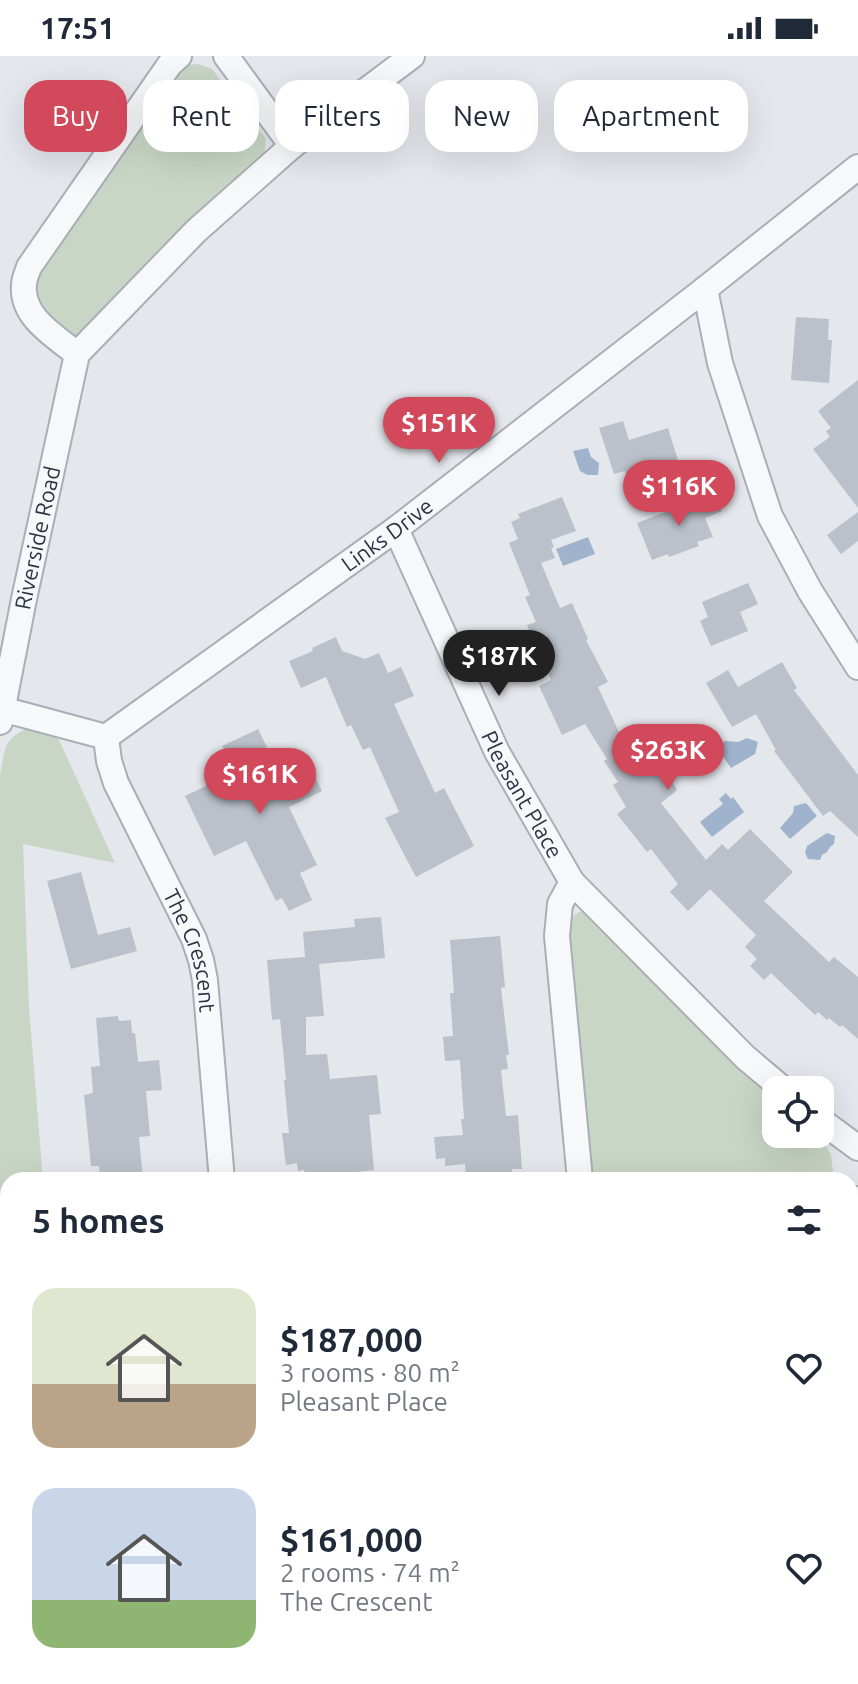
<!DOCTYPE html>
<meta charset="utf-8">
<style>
:root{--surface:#fff;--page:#f6f6f7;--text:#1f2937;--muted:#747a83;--accent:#d1495b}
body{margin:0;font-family:Ubuntu,sans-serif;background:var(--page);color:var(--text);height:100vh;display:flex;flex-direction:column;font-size:30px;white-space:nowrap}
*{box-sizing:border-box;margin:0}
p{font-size:26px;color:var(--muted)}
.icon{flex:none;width:44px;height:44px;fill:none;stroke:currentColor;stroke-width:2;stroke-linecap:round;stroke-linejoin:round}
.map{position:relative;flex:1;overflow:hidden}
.panel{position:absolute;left:0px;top:1116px;width:858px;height:512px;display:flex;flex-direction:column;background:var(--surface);border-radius:24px 24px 0 0;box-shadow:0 8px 32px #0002}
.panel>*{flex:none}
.banner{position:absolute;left:24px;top:24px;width:810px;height:72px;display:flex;gap:16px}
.buttons{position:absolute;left:762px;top:1020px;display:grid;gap:16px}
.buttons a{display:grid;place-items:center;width:72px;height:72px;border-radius:16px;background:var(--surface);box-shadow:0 8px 32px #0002;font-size:40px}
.price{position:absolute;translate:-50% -68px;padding:0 18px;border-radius:28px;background:var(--accent);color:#fff;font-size:26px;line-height:52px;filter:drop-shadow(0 2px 4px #0008)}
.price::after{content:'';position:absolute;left:50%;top:48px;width:24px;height:18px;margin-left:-12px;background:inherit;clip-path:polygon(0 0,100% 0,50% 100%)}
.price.current{background:#222;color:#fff}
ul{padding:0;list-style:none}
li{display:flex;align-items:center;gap:24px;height:200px;padding:0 32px}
li span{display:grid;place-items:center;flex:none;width:224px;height:160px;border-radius:24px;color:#555}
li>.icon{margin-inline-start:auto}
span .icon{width:96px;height:96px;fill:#fffc;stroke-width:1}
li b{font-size:34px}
h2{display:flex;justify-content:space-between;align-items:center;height:96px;padding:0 32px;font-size:34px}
.pill{padding:0 28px;border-radius:24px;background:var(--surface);box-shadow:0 8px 32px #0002;font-size:28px;line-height:72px}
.pill.current{background:var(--accent);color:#fff}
.status{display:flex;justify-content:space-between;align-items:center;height:56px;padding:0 40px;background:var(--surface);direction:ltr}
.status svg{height:22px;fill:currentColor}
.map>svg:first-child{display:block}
.green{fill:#c9d6c5}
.water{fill:#9fb4cc}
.building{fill:#bbc0ca}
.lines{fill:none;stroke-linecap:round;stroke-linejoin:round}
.minor-casing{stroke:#a9aeb7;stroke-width:28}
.tertiary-casing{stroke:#a9aeb7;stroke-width:34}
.minor{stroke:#f7f8fa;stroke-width:24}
.tertiary{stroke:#f7f8fa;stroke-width:30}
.labels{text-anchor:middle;stroke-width:7;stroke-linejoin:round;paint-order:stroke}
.street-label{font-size:22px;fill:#2b3445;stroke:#f4f6f9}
</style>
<div class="status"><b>17:51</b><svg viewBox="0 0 49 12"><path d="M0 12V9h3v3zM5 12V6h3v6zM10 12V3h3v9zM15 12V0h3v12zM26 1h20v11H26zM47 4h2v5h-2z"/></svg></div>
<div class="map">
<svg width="858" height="1628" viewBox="0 0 858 1628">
<rect width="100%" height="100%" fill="#e4e7ec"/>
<!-- green -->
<g class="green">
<path d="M198,8l14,5 54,70 -2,18 -99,86 -93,97 -44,-36 3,-44 101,-142 54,-53z"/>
<path d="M29,671l26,4 60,132 -92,-19 6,164 14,172h-35v180l-8,28v-612c6,-28 1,-35 29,-49z"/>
<path d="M585,855l38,37 75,78 78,69v39h43l12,21 3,25h-244l-23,-248c3,-11 5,-20 18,-21z"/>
<path d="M850,1293l8,11v73l-8,6z"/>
</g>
<!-- water -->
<g class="water">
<path d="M588,392l3,9 8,6 -1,12h-11l-7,-4 -7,-20z"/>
<path d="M588,481l7,17 -32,12 -7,-17z"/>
<path d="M747,682l11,4 -3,12 -24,14 -17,-24 12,-3 12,1z"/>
<path d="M726,737l5,6 2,-2 11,15 -32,25 -12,-15 23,-18 -4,-5z"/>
<path d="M806,747l11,13 -27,23 -10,-11 13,-15 1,-7z"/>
<path d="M827,777l8,3 -1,8 -4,3 -3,5 -5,3 -2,5 -12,-1 -3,-6 2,-7z"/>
</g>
<!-- building -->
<g class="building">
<path d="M796,261l33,2 -1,21h4l-3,43 -38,-3z"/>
<path d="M858,324v128l-45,-59 17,-12 -4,-6 5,-3 -13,-17z"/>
<path d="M623,365l6,19 39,-12 13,42 -51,16 -5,-15 -11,3 -15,-46z"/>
<path d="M715,437l7,18 -17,7 8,19 -16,5 2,4 -30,11 -1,-3 -16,6 -15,-37z"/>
<path d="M562,441l14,34 -25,9 3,7 -3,1 4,10 -14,5 19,45 12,-5 16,36 -2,1 22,42 -10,5 22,47 14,-9 21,33 2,-1 20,33 -16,13 45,57 16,-16 6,6 22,-21 43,43 -29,29 65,61 5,-5 24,20v62l-16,-14 -2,2 -11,-9 -2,2 -9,-8 -3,3 -44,-42 -7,7 -14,-14 7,-7 -12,-12 11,-12 -46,-46 -22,22 -18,-19 8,-8 -27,-35 -4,3 -30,-38 9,-7 -13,-22 5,-3 -14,-21 3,-2 -22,-35 -23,11 -23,-49 12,-6 -24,-55 9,-3 -11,-25 5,-2 -21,-52 9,-4 -7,-17 9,-4 -2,-4z"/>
<path d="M858,456v29l-17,13 -14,-19z"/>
<path d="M748,527l10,21 -18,8 8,19 -37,15 -11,-25 8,-4 -6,-15z"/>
<path d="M336,581l6,14 23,8 14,-6 9,20 13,-6 13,29 -20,8 41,89 9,-5 30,58 -58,31 -31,-59 14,-6 -29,-65 -7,3 -12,-25 -4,2 -21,-50 -25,11 -12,-27 24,-10 -1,-3z"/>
<path d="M782,606l15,26 -3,2 64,85v62l-28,-26 -7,5 -49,-65 2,-1 -20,-36 -24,13 -26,-44 22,-13 10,17z"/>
<path d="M258,673l23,47 27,-13 14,28 -33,16 28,58 -17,8 12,27 -23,11 -7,-13 -6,3 -30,-60 -32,15 -29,-60 50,-24 -13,-26z"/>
<path d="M81,816l17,63 32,-8 7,24 -66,18 -24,-88z"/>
<path d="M381,861l4,41 -66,6 5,52 -18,1v38l21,-1 3,25 47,-4 4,39 -12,1 5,55 -36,4 1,6h-34l-1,-10 -6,1 -1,-8 -11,2 -4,-32h7l-5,-53h2l-6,-61 -8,1 -5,-60 38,-3 -2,-25 52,-5 -1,-8z"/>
<path d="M500,880l5,51 -4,1 8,67h-3l2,14 -7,1 5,46 12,-1 4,54h-10l1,7 -11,1v3h-36l-1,-16 -20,2v-8l-9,1 -2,-22 29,-2 -2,-16h3l-4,-59 -15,1 -2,-24 10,-1 -3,-43h4l-4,-53z"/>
<path d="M118,960l1,5 12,-1 1,13h3l3,29 21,-2 3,30 -16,1 4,45 -11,1 4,43h-43l-1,-14h-8l-7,-71 9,-2 -2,-26 9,-1 -4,-48z"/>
</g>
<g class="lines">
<defs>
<g id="minor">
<path d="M226,0l66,90"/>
<path d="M705,233l15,74 50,153 40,75 48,76"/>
<path d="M77,298c-22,-18 -56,-37 -53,-69 0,-6 3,-12 5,-18l141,-203 9,-8"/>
<path id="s1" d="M396,473l101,223 75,130 173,175 39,33"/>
<path id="s2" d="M2,653l104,28 290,-208 309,-240 153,-122"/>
<path id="s3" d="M0,666l24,-123 53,-245 119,-123 96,-85 120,-90"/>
<path id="s4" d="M106,681l3,24 7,22 78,156 7,21 4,20 17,200"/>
<path d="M572,826l-12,22 -3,32 23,244"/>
<path d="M820,1064l38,28"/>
<path d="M850,1150l8,-7"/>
<path d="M850,1275l8,11"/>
<path d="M850,1398l8,-6"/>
<path d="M471,1628l2,-8"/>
<path d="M536,1628l11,-8"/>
</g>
<g id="tertiary">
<path d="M0,1536l8,3"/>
<path d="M125,1620l6,8"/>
</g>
</defs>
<!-- minor casing -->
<use href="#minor" class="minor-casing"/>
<!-- tertiary casing -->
<use href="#tertiary" class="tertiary-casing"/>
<!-- minor -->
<use href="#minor" class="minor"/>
<!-- tertiary -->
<use href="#tertiary" class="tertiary"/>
</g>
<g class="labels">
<!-- street labels -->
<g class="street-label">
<text dy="8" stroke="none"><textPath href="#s2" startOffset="454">Links Drive</textPath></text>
<text dy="8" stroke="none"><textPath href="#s3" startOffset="188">Riverside Road</textPath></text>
<text dy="8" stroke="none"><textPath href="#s1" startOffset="294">Pleasant Place</textPath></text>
<text dy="8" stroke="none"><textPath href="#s4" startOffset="232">The Crescent</textPath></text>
</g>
</g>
</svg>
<div class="buttons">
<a><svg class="icon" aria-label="locate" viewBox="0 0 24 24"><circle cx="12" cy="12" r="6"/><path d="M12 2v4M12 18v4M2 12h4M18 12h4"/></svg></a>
</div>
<b class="price" style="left:439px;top:409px">$151K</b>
<b class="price" style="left:679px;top:472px">$116K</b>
<b class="price current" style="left:499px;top:642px">$187K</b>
<b class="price" style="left:668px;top:736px">$263K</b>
<b class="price" style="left:260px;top:760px">$161K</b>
<div class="banner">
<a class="pill current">Buy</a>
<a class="pill">Rent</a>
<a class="pill">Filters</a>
<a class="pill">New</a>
<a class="pill">Apartment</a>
</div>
<section class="panel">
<h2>5 homes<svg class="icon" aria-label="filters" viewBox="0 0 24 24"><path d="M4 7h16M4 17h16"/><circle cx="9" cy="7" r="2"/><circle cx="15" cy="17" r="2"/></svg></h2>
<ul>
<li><span style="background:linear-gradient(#dfe7d0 60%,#b9a48a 0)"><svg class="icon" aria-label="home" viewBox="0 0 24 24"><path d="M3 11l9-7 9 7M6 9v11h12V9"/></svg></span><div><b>$187,000</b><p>3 rooms · 80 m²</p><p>Pleasant Place</p></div><svg class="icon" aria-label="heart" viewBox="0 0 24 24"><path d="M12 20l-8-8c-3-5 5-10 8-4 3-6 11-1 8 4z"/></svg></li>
<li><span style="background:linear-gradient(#c9d6e8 70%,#8fb573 0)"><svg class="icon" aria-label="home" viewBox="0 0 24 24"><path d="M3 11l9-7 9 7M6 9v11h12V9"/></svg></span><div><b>$161,000</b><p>2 rooms · 74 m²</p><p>The Crescent</p></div><svg class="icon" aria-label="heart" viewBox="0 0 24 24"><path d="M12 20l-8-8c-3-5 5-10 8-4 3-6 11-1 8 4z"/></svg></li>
</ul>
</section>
</div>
